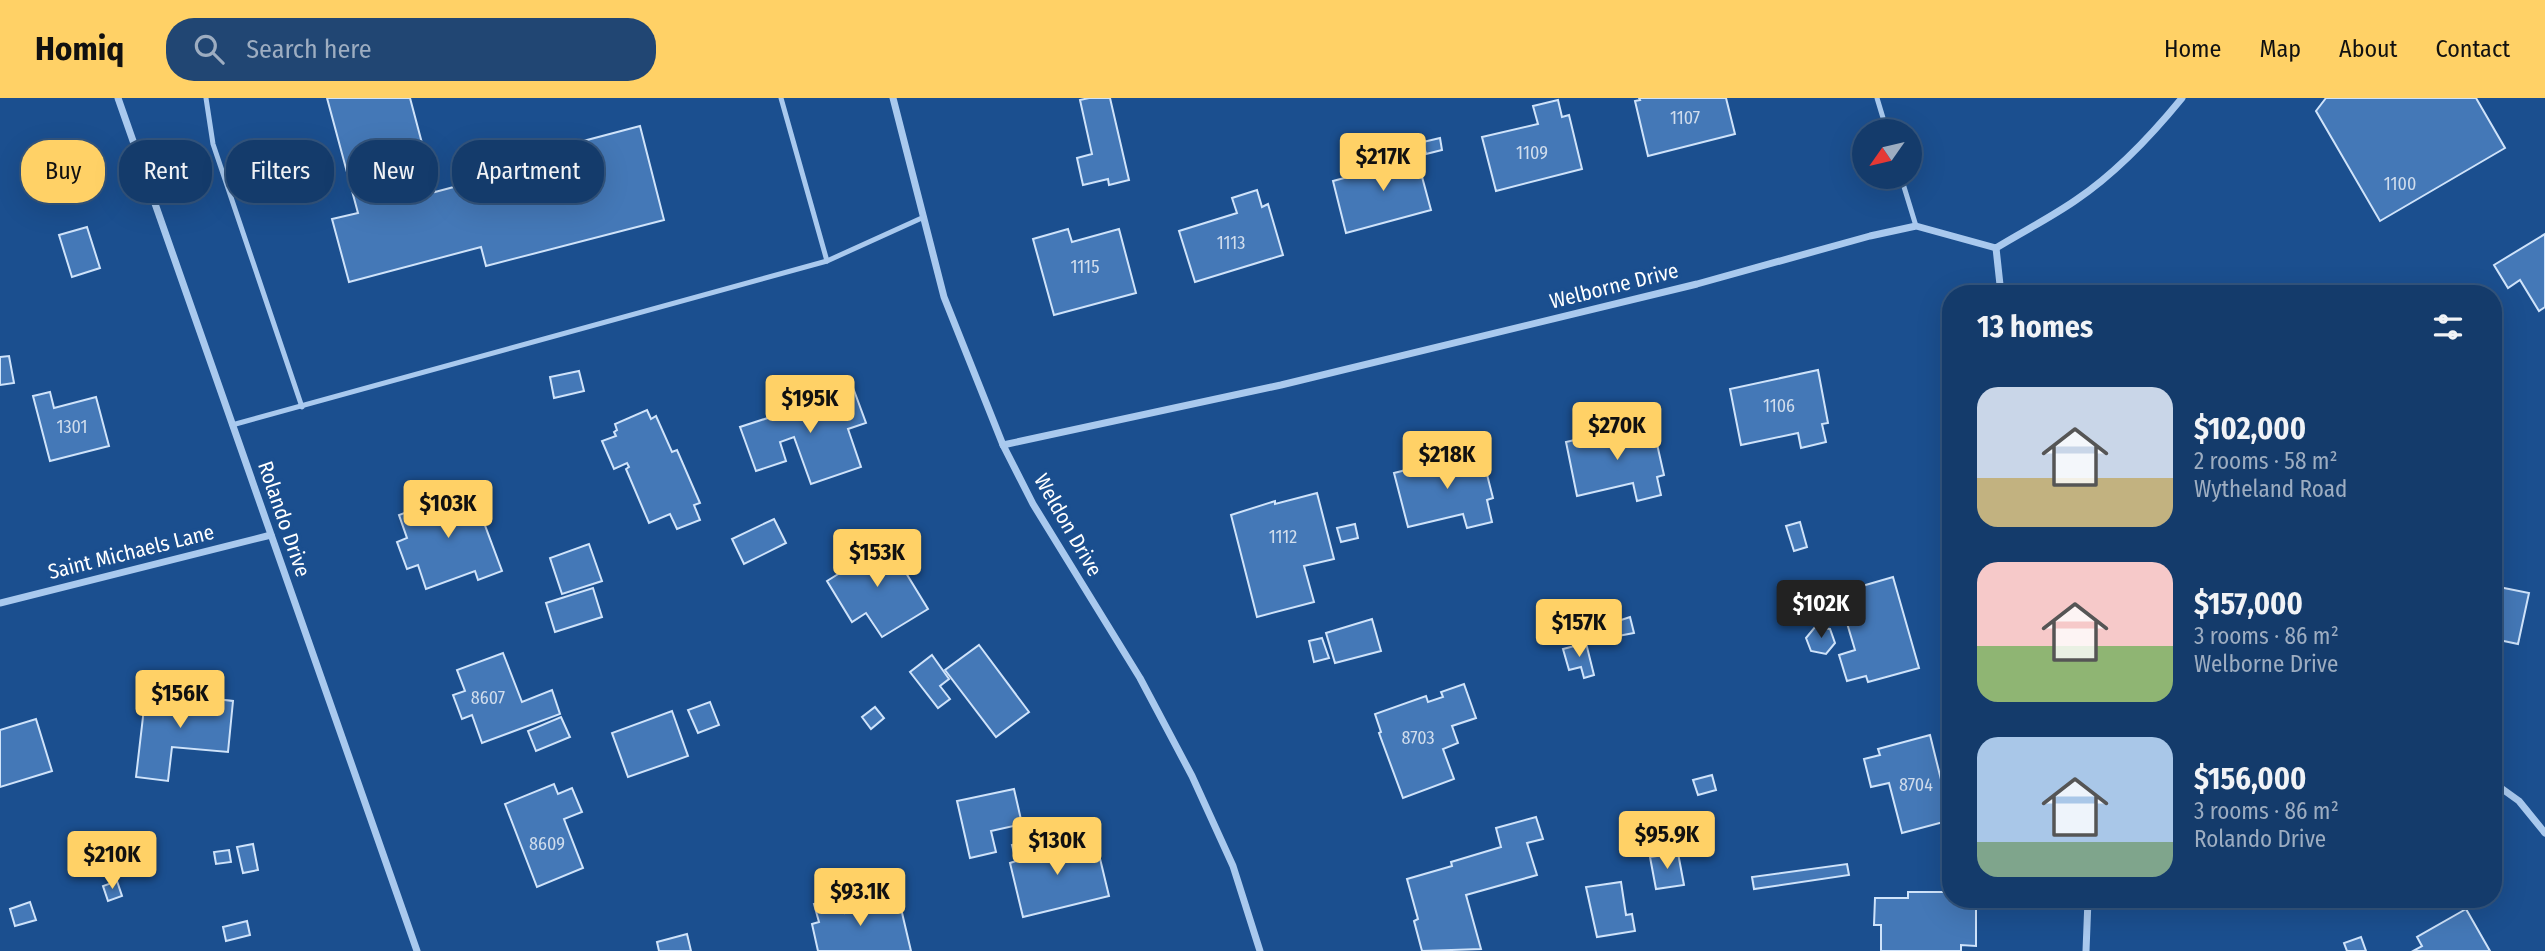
<!DOCTYPE html>
<meta charset="utf-8">
<style>
:root{--surface:#143b6b;--page:#214673;--text:#f1f3f6;--muted:#9dadc1;--line:#33557e;--accent:#ffd166}
body{margin:0;font-family:"Fira Sans Condensed",sans-serif;background:var(--page);color:var(--text);height:100vh;display:flex;flex-direction:column;font-size:26px;white-space:nowrap}
*{box-sizing:border-box;margin:0}
p{font-size:23px;color:var(--muted)}
.icon{flex:none;width:38px;height:38px;fill:none;stroke:currentColor;stroke-width:2;stroke-linecap:round;stroke-linejoin:round}
.map{position:relative;flex:1;overflow:hidden}
.drawer{position:absolute;left:1942px;top:187px;width:560px;height:623px;display:flex;flex-direction:column;background:var(--surface);border-radius:28px;box-shadow:0 7px 28px #0002,0 0 0 2px var(--line)}
.drawer>*{flex:none}
.top-card{position:absolute;left:21px;top:42px;width:665px;height:63px;display:flex;gap:14px}
.needle{width:46px;rotate:236deg}
.tools{position:absolute;left:1852px;top:21px;display:grid;gap:14px}
.tools a{display:grid;place-items:center;width:70px;height:70px;border-radius:50%;background:var(--surface);box-shadow:0 7px 28px #0002,0 0 0 2px var(--line);font-size:35px}
.price{position:absolute;translate:-50% -60px;padding:0 16px;border-radius:7px;background:var(--accent);color:#111;font-size:23px;line-height:46px;filter:drop-shadow(0 2px 4px #0008)}
.price::after{content:'';position:absolute;left:50%;top:42px;width:21px;height:16px;margin-left:-10px;background:inherit;clip-path:polygon(0 0,100% 0,50% 100%)}
.price.active{background:#222;color:#fff}
ul{padding:0;list-style:none}
li{display:flex;align-items:center;gap:21px;height:175px;padding:0 35px}
li span{display:grid;place-items:center;flex:none;width:196px;height:140px;border-radius:21px;color:#555}
li>.icon{margin-inline-start:auto}
span .icon{width:84px;height:84px;fill:#fffc;stroke-width:1}
li b{font-size:30px}
h2{display:flex;justify-content:space-between;align-items:center;height:84px;padding:0 35px;font-size:30px}
.chip{padding:0 24px;border-radius:28px;background:var(--surface);box-shadow:0 7px 28px #0002,0 0 0 2px var(--line);font-size:24px;line-height:63px}
.chip.active{background:var(--accent);color:#111}
header{display:flex;align-items:center;gap:42px;box-sizing:border-box;height:98px;padding:0 35px;background:var(--accent);color:#111}
header strong{font-size:33px}
nav{display:flex;gap:38px;margin-inline-start:auto;font-size:24px}
.search{width:490px;height:63px;background:var(--page);display:flex;align-items:center;gap:18px;box-sizing:border-box;padding:0 24px;border-radius:28px;color:var(--muted);font-size:26px}
.map>svg:first-child{display:block}
.building{fill:#4478b7;stroke:#cfe3fa;stroke-width:2}
.lines{fill:none;stroke-linecap:round;stroke-linejoin:round}
.lane{stroke:#a9c9ee;stroke-width:5}
.street{stroke:#a9c9ee;stroke-width:7}
.labels{text-anchor:middle;stroke-width:7;stroke-linejoin:round;paint-order:stroke}
.number-label{font-size:18px;fill:#d0dded}
.street-label{font-size:21px;fill:#fff;stroke:#1b4f8f}
</style>
<header>
<strong>Homiq</strong>
<div class="search"><svg class="icon" aria-label="search" viewBox="0 0 24 24"><circle cx="10" cy="10" r="6"/><path d="M15 15l6 6"/></svg>Search here</div>
<nav><a>Home</a><a>Map</a><a>About</a><a>Contact</a></nav>
</header>
<div class="map">
<svg width="2545" height="853" viewBox="0 0 2545 853">
<rect width="100%" height="100%" fill="#1b4f8f"/>
<!-- building -->
<g class="building">
<path d="M327,0h83l25,94 30,-8 -3,-11 178,-47 24,94 -178,46 -5,-19 -132,35 -17,-63 26,-6z"/>
<path d="M1089,0h21l19,82 -20,5 -1,-6 -25,6 -6,-27 15,-4 -12,-54z"/>
<path d="M1639,0h87l9,36 -87,22 -13,-55 5,-1z"/>
<path d="M2326,0h150l29,50 -125,73 -64,-110z"/>
<path d="M1558,2l4,17 7,-2 13,54 -86,22 -14,-54 56,-13 -5,-18z"/>
<path d="M1440,40l2,12 -16,4 -3,-12z"/>
<path d="M1408,46l4,19 6,-1 13,48 -85,23 -13,-52 56,-15 -4,-16z"/>
<path d="M1257,92l5,17 6,-3 15,51 -88,27 -16,-51 58,-18 -5,-15z"/>
<path d="M87,129l13,41 -28,9 -13,-42z"/>
<path d="M1068,131l4,13 47,-13 17,64 -82,22 -21,-76z"/>
<path d="M2545,136v73l-6,4 -19,-31 -12,8 -14,-23z"/>
<path d="M9,258l5,27 -14,2v-28z"/>
<path d="M1818,272l10,53 -6,1 4,18 -25,6 -3,-15 -57,12 -11,-56z"/>
<path d="M579,273l5,20 -30,7 -4,-21z"/>
<path d="M852,287l14,38 -18,6 13,38 -50,17 -17,-47 -14,5 6,19 -30,10 -16,-44 46,-15 -1,-4z"/>
<path d="M50,294l4,16 42,-11 13,49 -59,15 -17,-65z"/>
<path d="M647,312l4,9 5,-3 16,36 5,-2 23,53 -6,2 6,15 -23,9 -7,-15 -21,9 -23,-54 3,-2 -2,-4 -13,6 -12,-28 14,-5 -2,-4 3,-2 -2,-6z"/>
<path d="M1652,324l12,53 -7,2 4,18 -24,6 -4,-18 -56,13 -11,-54z"/>
<path d="M1481,353l12,47 -6,2 5,22 -25,6 -4,-14 -55,13 -14,-54z"/>
<path d="M471,390l31,83 -24,9 -3,-9 -49,18 -8,-24 -11,4 -10,-27 10,-4 -8,-23z"/>
<path d="M1317,395l17,66 -30,7 10,36 -57,15 -26,-102 44,-14v3z"/>
<path d="M774,421l12,24 -42,21 -12,-25z"/>
<path d="M1800,424l7,25 -13,4 -8,-25z"/>
<path d="M1355,426l3,14 -17,4 -4,-14z"/>
<path d="M884,439l44,72 -46,28 -16,-24 -14,9 -25,-41 16,-10 -4,-6z"/>
<path d="M589,446l13,37 -40,13 -12,-36z"/>
<path d="M1893,479l26,91 -51,14 -2,-6 -19,5 -8,-26 16,-5 -17,-57z"/>
<path d="M2494,488l35,7 -11,51 -24,-5z"/>
<path d="M593,490l9,29 -47,15 -9,-29z"/>
<path d="M1630,519l4,16 -16,3 -3,-14z"/>
<path d="M1372,521l9,32 -46,12 -9,-30z"/>
<path d="M1815,529l15,2 5,14 -9,11 -15,-3 -5,-13z"/>
<path d="M1322,540l7,20 -15,4 -5,-21z"/>
<path d="M1586,545l8,32 -10,3 -3,-11 -12,3 -6,-21z"/>
<path d="M979,547l50,67 -33,25 -51,-67z"/>
<path d="M503,555l19,49 30,-12 8,24 -78,29 -10,-28 -10,4 -9,-24 12,-4 -8,-21z"/>
<path d="M932,557l17,24 -9,7 10,13 -12,9 -28,-36z"/>
<path d="M1464,586l12,34 -24,8 6,17 -15,6 11,30 -51,19 -24,-65 2,-1 -6,-18 51,-18 2,6 15,-5 -2,-5z"/>
<path d="M146,593l87,10 -5,51 -56,-5 -4,34 -32,-4z"/>
<path d="M710,604l9,23 -21,8 -10,-23z"/>
<path d="M875,609l9,11 -13,11 -9,-12z"/>
<path d="M672,613l16,45 -60,21 -16,-44z"/>
<path d="M561,619l9,20 -34,14 -8,-20z"/>
<path d="M36,621l16,52 -52,16v-57z"/>
<path d="M1930,637l21,85 -49,13 -13,-50 -18,4 -7,-28 16,-4 -2,-6z"/>
<path d="M1712,677l4,15 -18,5 -5,-15z"/>
<path d="M554,686l4,10 14,-6 10,24 -18,7 19,49 -46,19 -32,-83z"/>
<path d="M1014,691l8,35 -31,7 5,21 -26,6 -13,-57z"/>
<path d="M1536,719l7,22 -16,4 10,32 -71,20 15,54 -59,2 -8,-30 4,-2 -11,-40 45,-13 -1,-4 50,-15 -5,-19z"/>
<path d="M1037,741l4,17 55,-14 13,54 -86,21 -13,-54 6,-2 -4,-16z"/>
<path d="M253,746l5,26 -15,3 -6,-26z"/>
<path d="M229,752l2,12 -15,2 -2,-12z"/>
<path d="M1678,755l6,32 -28,4 -6,-32z"/>
<path d="M1847,766l2,11 -95,14 -2,-12z"/>
<path d="M117,783l5,15 -14,5 -5,-15z"/>
<path d="M1621,784l5,33 6,-1 3,17 -38,6 -11,-50z"/>
<path d="M1908,794h43v8h25v46l-15,-1v6h-80v-26h-7l1,-27h33z"/>
<path d="M841,799l4,16 54,-13 12,51h-93l-6,-27 7,-2 -5,-18z"/>
<path d="M30,804l6,18 -21,6 -5,-17z"/>
<path d="M2466,811l24,42h-77l9,-5 -5,-9z"/>
<path d="M247,823l3,14 -24,6 -3,-14z"/>
<path d="M687,836l4,17h-32l-2,-9z"/>
<path d="M2361,839l5,14h-19l-3,-8z"/>
</g>
<g class="lines">
<!-- lane -->
<g class="lane">
<path d="M206,0l7,46 89,263"/>
<path d="M781,0l46,163"/>
<path d="M1877,0l10,33"/>
<path d="M1901,79l15,49"/>
<path d="M232,327l595,-164 97,-44"/>
</g>
<!-- street -->
<g class="street">
<path d="M118,0l299,853"/>
<path d="M893,0l51,199 59,148 30,59 107,174 52,98 41,90 27,85"/>
<path d="M1996,150l5,46"/>
<path d="M1003,347l278,-60 416,-101 173,-48 46,-10 80,22c26,-16 54,-30 80,-48 40,-27 75,-64 106,-102"/>
<path d="M0,505l271,-68"/>
<path d="M2494,685l25,18 26,32"/>
<path d="M2086,853l2,-51"/>
</g>
</g>
<g class="labels">
<!-- number labels -->
<g class="number-label">
<text x="1685" y="26">1107</text>
<text x="1532" y="61">1109</text>
<text x="2400" y="92">1100</text>
<text x="1231" y="151">1113</text>
<text x="1085" y="175">1115</text>
<text x="1779" y="314">1106</text>
<text x="72" y="335">1301</text>
<text x="1283" y="445">1112</text>
<text x="488" y="606">8607</text>
<text x="1418" y="646">8703</text>
<text x="1916" y="693">8704</text>
<text x="547" y="752">8609</text>
</g>
<!-- street labels -->
<g class="street-label">
<text transform="translate(1614 188) rotate(-14)" y="7">Welborne Drive</text>
<text transform="translate(284 421) rotate(71)" y="7">Rolando Drive</text>
<text transform="translate(1068 427) rotate(60)" y="7">Weldon Drive</text>
<text transform="translate(131 454) rotate(-14)" y="7">Saint Michaels Lane</text>
</g>
</g>
</svg>
<div class="tools">
<a><svg class="needle" viewBox="-14 -14 28 28"><path d="M0-13l5 13h-10z" fill="#e53935"/><path d="M0 13l5-13h-10z" fill="#9dadc1"/></svg></a>
</div>
<b class="price" style="left:1383px;top:95px">$217K</b>
<b class="price" style="left:810px;top:337px">$195K</b>
<b class="price" style="left:1617px;top:364px">$270K</b>
<b class="price" style="left:1447px;top:393px">$218K</b>
<b class="price" style="left:448px;top:442px">$103K</b>
<b class="price" style="left:877px;top:491px">$153K</b>
<b class="price active" style="left:1821px;top:542px">$102K</b>
<b class="price" style="left:1579px;top:561px">$157K</b>
<b class="price" style="left:180px;top:632px">$156K</b>
<b class="price" style="left:1667px;top:773px">$95.9K</b>
<b class="price" style="left:1057px;top:779px">$130K</b>
<b class="price" style="left:112px;top:793px">$210K</b>
<b class="price" style="left:860px;top:830px">$93.1K</b>
<div class="top-card">
<a class="chip active">Buy</a>
<a class="chip">Rent</a>
<a class="chip">Filters</a>
<a class="chip">New</a>
<a class="chip">Apartment</a>
</div>
<section class="drawer">
<h2>13 homes<svg class="icon" aria-label="filters" viewBox="0 0 24 24"><path d="M4 7h16M4 17h16"/><circle cx="9" cy="7" r="2"/><circle cx="15" cy="17" r="2"/></svg></h2>
<ul>
<li><span style="background:linear-gradient(#c9d6e8 65%,#c2b280 0)"><svg class="icon" aria-label="home" viewBox="0 0 24 24"><path d="M3 11l9-7 9 7M6 9v11h12V9"/></svg></span><div><b>$102,000</b><p>2 rooms · 58 m²</p><p>Wytheland Road</p></div></li>
<li><span style="background:linear-gradient(#f6c9c9 60%,#8fb573 0)"><svg class="icon" aria-label="home" viewBox="0 0 24 24"><path d="M3 11l9-7 9 7M6 9v11h12V9"/></svg></span><div><b>$157,000</b><p>3 rooms · 86 m²</p><p>Welborne Drive</p></div></li>
<li><span style="background:linear-gradient(#a9c7e8 75%,#7fa58c 0)"><svg class="icon" aria-label="home" viewBox="0 0 24 24"><path d="M3 11l9-7 9 7M6 9v11h12V9"/></svg></span><div><b>$156,000</b><p>3 rooms · 86 m²</p><p>Rolando Drive</p></div></li>
</ul>
</section>
</div>
